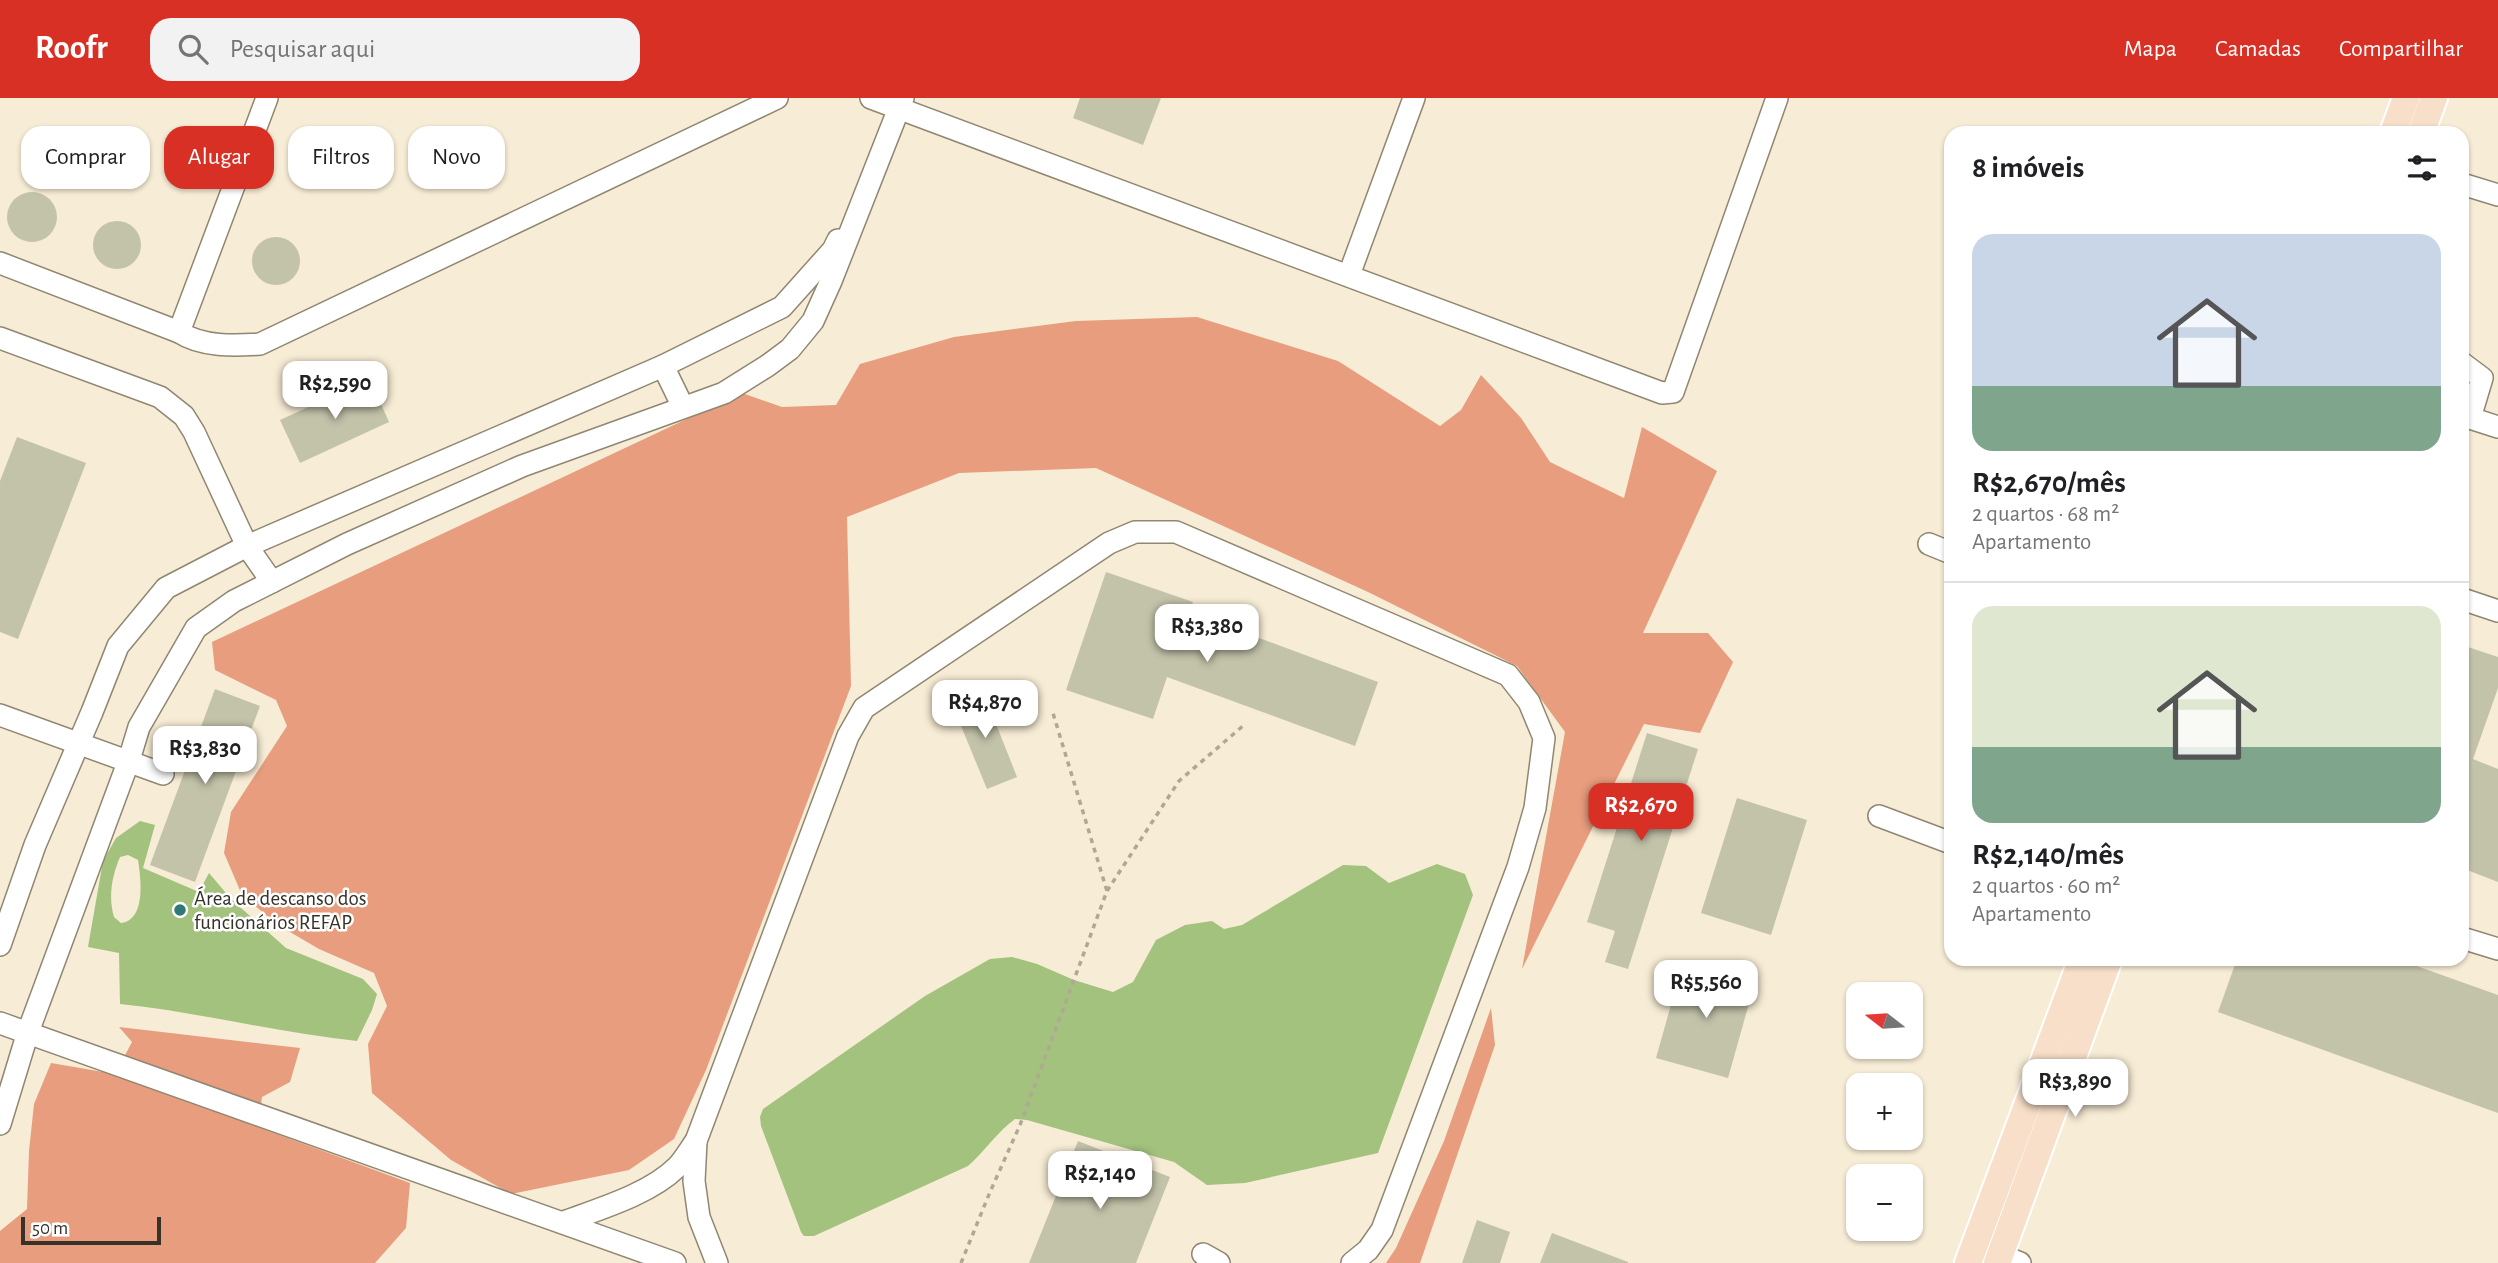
<!DOCTYPE html>
<html lang="pt">
<meta charset="utf-8">
<style>
:root{--surface:#fff;--page:#f2f2f2;--text:#202124;--muted:#757577;--line:#e0e0e0;--accent:#d93025}
body{margin:0;font-family:"Alegreya Sans",sans-serif;background:var(--page);color:var(--text);height:100vh;display:flex;flex-direction:column;font-size:26px;white-space:nowrap}
*{box-sizing:border-box;margin:0}
p{font-size:23px;color:var(--muted)}
.icon{flex:none;width:38px;height:38px;fill:none;stroke:currentColor;stroke-width:2;stroke-linecap:round;stroke-linejoin:round}
.map{position:relative;flex:1;overflow:hidden}
.sheet{position:absolute;left:1944px;top:28px;width:525px;height:840px;display:flex;flex-direction:column;background:var(--surface);border-radius:21px;box-shadow:0 2px 5px #0004}
.sheet>*{flex:none}
.hud{position:absolute;left:21px;top:28px;width:665px;height:63px;display:flex;gap:14px}
.needle{width:46px;rotate:287deg}
.fabs{position:absolute;left:1846px;top:884px;display:grid;gap:14px}
.fabs a{display:grid;place-items:center;width:77px;height:77px;border-radius:14px;background:var(--surface);box-shadow:0 2px 5px #0004;font-size:35px}
.scale{position:absolute;left:21px;bottom:18px;width:140px;box-sizing:border-box;padding-left:7px;border:4px solid #363229;border-top:0;font-size:19px;line-height:24px;white-space:nowrap;color:#363229;-webkit-text-stroke:5px #fff;paint-order:stroke}
.price{position:absolute;translate:-50% -60px;padding:0 16px;border-radius:14px;background:#fff;color:#222;font-size:23px;line-height:46px;filter:drop-shadow(0 2px 4px #0008)}
.price::after{content:'';position:absolute;left:50%;top:42px;width:21px;height:16px;margin-left:-10px;background:inherit;clip-path:polygon(0 0,100% 0,50% 100%)}
.price.selected{background:var(--accent);color:#fff}
ul{padding:0;list-style:none}
li{display:grid;align-content:center;gap:14px;height:371px;padding:0 28px}
li+li{border-top:2px solid var(--line)}
li span{display:grid;place-items:center;height:217px;border-radius:21px;color:#555}
li>.icon{margin-inline-start:auto}
span .icon{width:126px;height:126px;fill:#fffc;stroke-width:1}
li b{font-size:30px}
h2{display:flex;justify-content:space-between;align-items:center;height:84px;padding:0 28px;font-size:30px}
.pill{padding:0 24px;border-radius:21px;background:var(--surface);box-shadow:0 2px 5px #0004;font-size:24px;line-height:63px}
.pill.selected{background:var(--accent);color:#fff}
header{display:flex;align-items:center;gap:42px;box-sizing:border-box;height:98px;padding:0 35px;background:var(--accent);color:#fff}
header strong{font-size:33px}
nav{display:flex;gap:38px;margin-inline-start:auto;font-size:24px}
.search{width:490px;height:63px;background:var(--page);display:flex;align-items:center;gap:18px;box-sizing:border-box;padding:0 24px;border-radius:21px;color:var(--muted);font-size:26px}
.map>svg:first-child{display:block}
.forest{fill:#e79d7e}
.water{fill:#a2c27d;fill-rule:evenodd}
.building{fill:#c3c3aa}
.lines{fill:none;stroke-linecap:round;stroke-linejoin:round}
.minor-casing{stroke:#908671;stroke-width:24}
.major-casing{stroke:#fff;stroke-width:30}
.path{stroke:#b0a896;stroke-width:3.5;stroke-dasharray:5 5;stroke-linecap:butt}
.minor{stroke:#fff;stroke-width:21}
.major{stroke:#f7dfc9;stroke-width:26}
.poi-dot{fill:#307977;stroke:#fff;stroke-width:2.5}
.labels{text-anchor:middle;stroke-width:5;stroke-linejoin:round;paint-order:stroke}
.poi-label{font-size:21px;fill:#363229;stroke:#fff;text-anchor:start}
</style>
<header>
<strong>Roofr</strong>
<div class="search"><svg class="icon" aria-label="search" viewBox="0 0 24 24"><circle cx="10" cy="10" r="6"/><path d="M15 15l6 6"/></svg>Pesquisar aqui</div>
<nav><a>Mapa</a><a>Camadas</a><a>Compartilhar</a></nav>
</header>
<div class="map">
<svg width="2498" height="1165" viewBox="0 0 2498 1165">
<rect width="100%" height="100%" fill="#f7ecd5"/>
<!-- forest -->
<g class="forest">
<path d="M1197,219l141,44 102,65 21,-16 20,-35 40,43 29,44 74,36 18,-71 75,44 -74,162h65l25,29 -33,71 -56,-9 -122,245 43,-237 -48,-66 -149,-74 -272,-124 -137,5 -112,44 4,169 -145,384 -32,69 -45,31 -118,24 -60,-34 -79,-67 -4,-49 19,-38 -13,-33 -55,-24 -41,-24 -36,-30 -18,-42 7,-41 56,-86 -11,-26 -61,-30 -3,-28 530,-249 40,14 54,-2 24,-41 94,-27 122,-16z"/>
<path d="M1491,910l4,37 -75,218h-34l10,-15 48,-107z"/>
<path d="M119,929l181,21 -10,34 -28,15 -4,30 152,56 -4,45 -31,35h-375v-32l27,-22 2,-58 5,-47 17,-41 64,11 17,-32z"/>
</g>
<!-- water -->
<g class="water">
<path d="M140,723l15,4 -12,43 56,24 10,-19 22,26 55,49 77,31 14,15 -5,16 -15,31c-80,-8 -157,-29 -237,-37l-1,-51 -31,-6 15,-86 13,-23zM128,757l10,5c3,19 8,60 -17,63l-7,-6c-6,-20 -2,-41 6,-60z"/>
<path d="M1437,766l28,10 8,21 -95,258 -133,30 -38,2 -33,-23 -147,-42 -12,-1c-17,12 -31,33 -47,47l-154,70h-10l-3,-4 -40,-106 -1,-9 3,-8 162,-113 65,-37 22,-2 25,7 37,16 39,12 20,-10 23,-42 29,-15 27,-4 12,8 18,-4 101,-60 23,1 23,17z"/>
</g>
<!-- building -->
<g class="building">
<path d="M1080,0h81l-18,47 -70,-27z"/>
<circle cx="311" cy="65" r="23"/>
<circle cx="32" cy="119" r="25"/>
<circle cx="117" cy="147" r="24"/>
<circle cx="276" cy="163" r="24"/>
<path d="M370,281l19,43 -89,41 -20,-43z"/>
<path d="M17,339l69,26 -68,176 -18,-7v-151z"/>
<path d="M1106,474l87,30 -4,10 189,70 -23,64 -188,-69 -14,42 -87,-29z"/>
<path d="M2462,547l36,12v31l-25,71 25,10v113l-36,-14z"/>
<path d="M215,591l45,17 -65,176 -45,-17z"/>
<path d="M983,593l34,86 -30,12 -35,-85z"/>
<path d="M1647,635l51,16 -70,220 -23,-7 10,-31 -28,-9z"/>
<path d="M1737,700l70,22 -36,115 -70,-22z"/>
<path d="M2237,861h160l101,36v118l-280,-101z"/>
<path d="M1683,864l72,20 -27,96 -72,-20z"/>
<path d="M1078,1043l92,36 -34,86h-107z"/>
<path d="M1477,1122l33,12 -10,31h-38z"/>
<path d="M1552,1135l76,29v1h-88z"/>
</g>
<g class="lines">
<defs>
<g id="minor">
<path d="M871,0l791,295 11,-1 104,-294"/>
<path d="M2462,86l36,11"/>
<path d="M0,165l179,69c23,15 55,14 81,12l517,-246"/>
<path d="M1349,177l65,-177"/>
<path d="M179,234l88,-234"/>
<path d="M0,240l160,59 24,19 10,16 53,114 25,36"/>
<path d="M2462,265l20,15 -12,40 28,9"/>
<path d="M663,268l20,41"/>
<path d="M1929,446l22,9"/>
<path d="M2462,501l36,12"/>
<path d="M0,617l163,59"/>
<path d="M1879,718l72,27"/>
<path d="M2462,840l36,11"/>
<path d="M0,847l35,-100 57,-133 26,-66 48,-58 81,-42 416,-180 119,-59 51,-57 5,-10"/>
<path d="M0,925l675,240"/>
<path d="M0,1026l28,-92 101,-272 10,-33 57,-99 38,-27 113,-57 175,-78 202,-73 43,-27 23,-17 23,-28 18,-40 72,-183"/>
<path d="M696,1043l-2,40 5,36 18,46"/>
<path d="M564,1124c35,-13 86,-28 113,-55 7,-7 13,-18 19,-26l152,-405 16,-28 245,-165 26,-11h41l332,143 21,27 15,36 -9,70 -17,59 -136,363 -14,20 -16,13"/>
<path d="M1203,1156l16,9"/>
<path d="M2000,1157l20,8"/>
</g>
<g id="major">
<path d="M2393,35l13,-35"/>
<path d="M2421,35l13,-35"/>
<path d="M1968,1165l114,-304"/>
<path d="M1997,1165l112,-304"/>
</g>
</defs>
<!-- minor casing -->
<use href="#minor" class="minor-casing"/>
<!-- major casing -->
<use href="#major" class="major-casing"/>
<!-- path -->
<g class="path">
<path d="M1107,793l72,-110 65,-56"/>
<path d="M961,1165l29,-71 30,-67 87,-234 -55,-181"/>
</g>
<!-- minor -->
<use href="#minor" class="minor"/>
<!-- major -->
<use href="#major" class="major"/>
</g>
<!-- markers -->
<circle class="poi-dot" cx="180" cy="812" r="7"/>
<g class="labels">
<!-- poi labels -->
<g class="poi-label">
<text x="194" y="807">Área de descanso dos<tspan x="194" dy="24">funcionários REFAP</tspan></text>
</g>
</g>
</svg>
<div class="fabs">
<a><svg class="needle" viewBox="-14 -14 28 28"><path d="M0-13l5 13h-10z" fill="#e53935"/><path d="M0 13l5-13h-10z" fill="#757577"/></svg></a>
<a>+</a>
<a>−</a>
</div>
<div class="scale">50 m</div>
<b class="price" style="left:335px;top:323px">R$2,590</b>
<b class="price" style="left:1207px;top:566px">R$3,380</b>
<b class="price" style="left:985px;top:642px">R$4,870</b>
<b class="price" style="left:205px;top:688px">R$3,830</b>
<b class="price selected" style="left:1641px;top:745px">R$2,670</b>
<b class="price" style="left:1706px;top:922px">R$5,560</b>
<b class="price" style="left:2075px;top:1021px">R$3,890</b>
<b class="price" style="left:1100px;top:1113px">R$2,140</b>
<div class="hud">
<a class="pill">Comprar</a>
<a class="pill selected">Alugar</a>
<a class="pill">Filtros</a>
<a class="pill">Novo</a>
</div>
<section class="sheet">
<h2>8 imóveis<svg class="icon" aria-label="filters" viewBox="0 0 24 24"><path d="M4 7h16M4 17h16"/><circle cx="9" cy="7" r="2"/><circle cx="15" cy="17" r="2"/></svg></h2>
<ul>
<li><span style="background:linear-gradient(#c9d6e8 70%,#7fa58c 0)"><svg class="icon" aria-label="home" viewBox="0 0 24 24"><path d="M3 11l9-7 9 7M6 9v11h12V9"/></svg></span><div><b>R$2,670/mês</b><p>2 quartos · 68 m²</p><p>Apartamento</p></div></li>
<li><span style="background:linear-gradient(#dfe7d0 65%,#7fa58c 0)"><svg class="icon" aria-label="home" viewBox="0 0 24 24"><path d="M3 11l9-7 9 7M6 9v11h12V9"/></svg></span><div><b>R$2,140/mês</b><p>2 quartos · 60 m²</p><p>Apartamento</p></div></li>
</ul>
</section>
</div>
